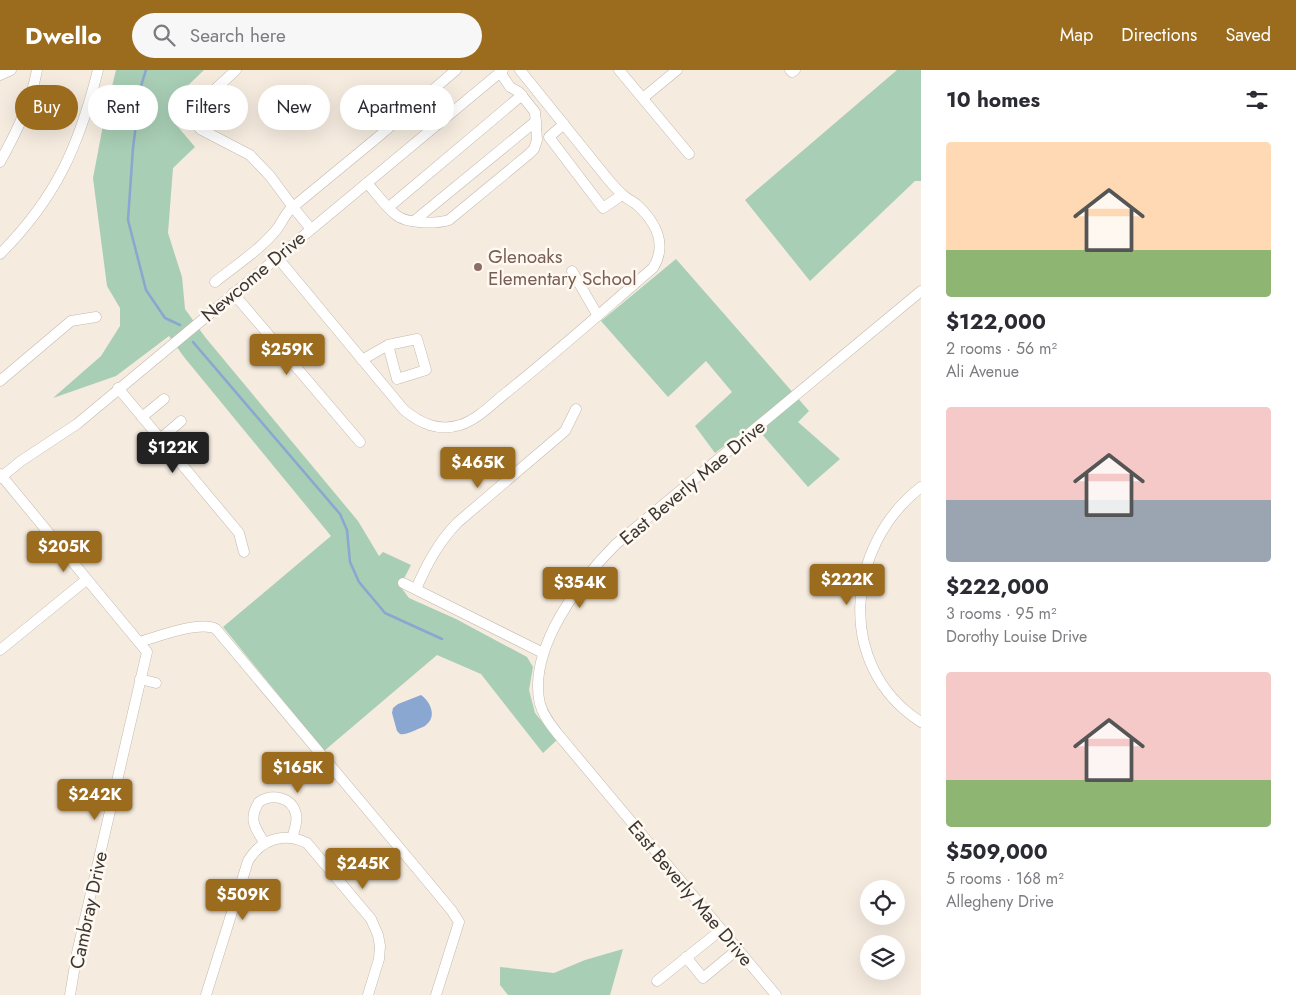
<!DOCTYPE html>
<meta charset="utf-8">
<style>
:root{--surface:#fff;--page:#f7f7f7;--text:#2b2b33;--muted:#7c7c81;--accent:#9b6c1d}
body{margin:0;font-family:Jost,sans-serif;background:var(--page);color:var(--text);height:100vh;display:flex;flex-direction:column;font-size:19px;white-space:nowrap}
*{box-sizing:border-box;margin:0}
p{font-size:16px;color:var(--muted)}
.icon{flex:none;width:28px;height:28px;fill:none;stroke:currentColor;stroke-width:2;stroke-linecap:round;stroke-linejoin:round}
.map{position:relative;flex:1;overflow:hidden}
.panel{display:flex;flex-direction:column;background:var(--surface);width:375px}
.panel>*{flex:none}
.top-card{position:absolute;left:15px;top:15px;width:475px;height:45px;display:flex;gap:10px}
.fabs{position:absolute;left:860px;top:810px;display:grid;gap:10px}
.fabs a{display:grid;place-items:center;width:45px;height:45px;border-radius:50%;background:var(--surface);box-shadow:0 5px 20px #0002;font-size:25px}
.price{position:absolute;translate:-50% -42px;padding:0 11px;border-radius:5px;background:var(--accent);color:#fff;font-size:16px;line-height:32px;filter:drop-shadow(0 1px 2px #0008)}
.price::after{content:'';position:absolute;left:50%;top:30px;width:15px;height:11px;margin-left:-8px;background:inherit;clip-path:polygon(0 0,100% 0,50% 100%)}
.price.on{background:#222;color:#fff}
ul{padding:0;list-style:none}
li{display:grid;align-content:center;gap:10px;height:265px;padding:0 25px}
li span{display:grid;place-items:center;height:155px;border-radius:5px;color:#555}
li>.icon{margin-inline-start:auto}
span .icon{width:90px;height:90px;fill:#fffc;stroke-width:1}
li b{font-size:21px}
h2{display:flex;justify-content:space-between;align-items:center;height:60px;padding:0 25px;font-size:21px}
.chip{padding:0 18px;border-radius:22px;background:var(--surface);box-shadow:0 5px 20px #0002;font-size:18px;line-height:45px}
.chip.on{background:var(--accent);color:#fff}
header{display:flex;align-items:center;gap:30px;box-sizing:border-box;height:70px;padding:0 25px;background:var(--accent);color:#fff}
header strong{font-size:24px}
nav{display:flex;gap:28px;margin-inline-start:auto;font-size:18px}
.search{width:350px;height:45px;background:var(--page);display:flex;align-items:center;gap:12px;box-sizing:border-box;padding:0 18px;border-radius:28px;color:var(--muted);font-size:19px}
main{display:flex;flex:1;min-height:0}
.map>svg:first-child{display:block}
.green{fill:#a8ceb5}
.water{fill:#89a7d0}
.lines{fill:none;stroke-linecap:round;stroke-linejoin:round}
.stream{stroke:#89a7d0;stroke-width:2.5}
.minor-casing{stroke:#c2b9ae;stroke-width:11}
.minor{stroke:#fff;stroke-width:10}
.education-dot{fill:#8d6e63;stroke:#fff9f2;stroke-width:2}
.labels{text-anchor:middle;stroke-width:5;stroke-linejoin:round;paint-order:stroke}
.education-label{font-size:19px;fill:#785e54;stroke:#fff9f2;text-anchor:start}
.street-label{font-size:19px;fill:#3a3632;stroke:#fff9f2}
</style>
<header>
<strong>Dwello</strong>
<div class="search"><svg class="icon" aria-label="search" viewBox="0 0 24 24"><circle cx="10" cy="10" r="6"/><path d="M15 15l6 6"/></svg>Search here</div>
<nav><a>Map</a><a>Directions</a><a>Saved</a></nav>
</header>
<main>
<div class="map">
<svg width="921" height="925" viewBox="0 0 921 925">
<rect width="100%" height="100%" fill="#f5ebdf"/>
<!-- green -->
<g class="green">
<path d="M116,0h88l-27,26 -4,25 22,26 -22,21 -5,65 14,44 3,32 20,28 153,184 21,35 4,-4 28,13 -11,21 9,12 47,21 71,38 6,10 -4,23 6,23 22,27 -14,13 -62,-79 -44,-19 -113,96 -101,-124 108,-91 -147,-179 -15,-21 -53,40 -63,22 48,-42 19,-30v-18l-13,-22 -14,-108 11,-58z"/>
<path d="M897,0h24v111h-6l-105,100 -65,-81z"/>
<path d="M676,189l133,152 -11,11 42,37 -32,28 -55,-63 -38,29 -20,-27 37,-34 -26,-31 -38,36 -67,-76z"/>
<path d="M623,879l-13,46h-102l-8,-10v-18l54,6 31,-13z"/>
</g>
<!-- water -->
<path class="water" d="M421,625c9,6 16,21 6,29 -2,3 -8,4 -11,6 -6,2 -10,5 -16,4l-3,-3 -5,-18 1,-5 5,-4z"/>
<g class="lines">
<!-- stream -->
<g class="stream">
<path d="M146,0l-5,16 -8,62 -5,72 18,70 19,28 15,7"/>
<path d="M193,272l147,172 7,16 3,32 9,20 26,31 57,26"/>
</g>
<defs>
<g id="minor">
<path d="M619,0l70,84"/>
<path d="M790,0l2,2 3,-2"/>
<path d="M0,5l11,-5"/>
<path d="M643,28l34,-28"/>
<path d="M564,54l-15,13 54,71 19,-13"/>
<path d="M0,92c16,-29 31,-59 37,-92"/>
<path d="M367,113c9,10 18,23 29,32 11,9 40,9 53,5l80,-66 5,-5 3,-9 -2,-28 -16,-20 -9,-5 -10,-15"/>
<path d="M389,137l133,-112"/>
<path d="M414,151l122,-100"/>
<path d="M311,159l-18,-22 85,-70 78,-67"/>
<path d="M0,184c56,-56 79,-108 98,-184"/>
<path d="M277,187l127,153c16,13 34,22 56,15 17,-5 33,-22 47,-33 50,-40 97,-82 146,-124 15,-24 2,-47 -17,-64 -4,-3 -9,-5 -13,-9 -6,-5 -11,-11 -16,-17l-87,-108"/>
<path d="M572,201l26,45"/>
<path d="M215,212c21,-17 45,-32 62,-53 6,-8 8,-16 16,-22l-23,-31 -20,-21 -50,-26 -4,-11 3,-14 37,-34"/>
<path d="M233,223l127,149"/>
<path d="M362,290l26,-15 29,-6 9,31 -29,9 -9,-34"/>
<path d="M0,311l71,-60 25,-4"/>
<path d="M118,318l121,145 5,19"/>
<path d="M142,347l22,-18"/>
<path d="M160,369l21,-18"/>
<path d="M179,391l21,-20"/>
<path d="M0,404l147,178 -70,301 -7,42"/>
<path d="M0,408l21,-17 56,-37 426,-354"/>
<path d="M921,417c-76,59 -86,180 0,235"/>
<path d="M403,513l140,70"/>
<path d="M416,519c11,-25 22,-46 41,-66l108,-92 11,-22"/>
<path d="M139,572c18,-5 61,-22 77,-13l202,241 34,41 7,11 -23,73"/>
<path d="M0,580l86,-70"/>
<path d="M140,609l16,4"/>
<path d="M264,772c-9,-14 -16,-23 -5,-40 13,-9 33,-5 37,12 2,8 -2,17 -4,24"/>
<path d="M686,887l17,21 35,-29"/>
<path d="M657,911l64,-51"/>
<path d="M206,925l42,-134c13,-22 36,-29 59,-18l64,76 7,16 2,11 -1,13 -11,36"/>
<path d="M776,925l-219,-262c-7,-9 -14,-18 -17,-29 -13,-54 40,-124 76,-160l305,-253"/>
</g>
</defs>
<!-- minor casing -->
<use href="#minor" class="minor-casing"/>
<!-- minor -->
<use href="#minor" class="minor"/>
</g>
<!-- markers -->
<circle class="education-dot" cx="478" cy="197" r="5"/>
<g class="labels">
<!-- education labels -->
<g class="education-label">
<text x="488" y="193">Glenoaks<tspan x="488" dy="22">Elementary School</tspan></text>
</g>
<!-- street labels -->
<g class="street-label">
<text transform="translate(253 206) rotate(-40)" y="7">Newcome Drive</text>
<text transform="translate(692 412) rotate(-40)" y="7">East Beverly Mae Drive</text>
<text transform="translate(691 823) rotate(50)" y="7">East Beverly Mae Drive</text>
<text transform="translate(88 840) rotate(-78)" y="7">Cambray Drive</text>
</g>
</g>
</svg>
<div class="fabs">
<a><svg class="icon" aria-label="locate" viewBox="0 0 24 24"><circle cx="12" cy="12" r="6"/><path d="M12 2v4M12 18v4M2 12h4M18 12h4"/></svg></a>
<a><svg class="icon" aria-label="layers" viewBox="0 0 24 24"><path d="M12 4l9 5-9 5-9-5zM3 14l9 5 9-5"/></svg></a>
</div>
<b class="price" style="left:287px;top:306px">$259K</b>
<b class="price on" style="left:173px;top:404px">$122K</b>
<b class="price" style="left:478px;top:419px">$465K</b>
<b class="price" style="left:64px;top:503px">$205K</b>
<b class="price" style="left:847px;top:536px">$222K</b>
<b class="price" style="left:580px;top:539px">$354K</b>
<b class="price" style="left:298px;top:724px">$165K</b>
<b class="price" style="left:95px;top:751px">$242K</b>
<b class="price" style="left:363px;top:820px">$245K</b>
<b class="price" style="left:243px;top:851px">$509K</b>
<div class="top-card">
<a class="chip on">Buy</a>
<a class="chip">Rent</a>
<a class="chip">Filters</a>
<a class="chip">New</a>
<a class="chip">Apartment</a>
</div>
</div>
<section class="panel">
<h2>10 homes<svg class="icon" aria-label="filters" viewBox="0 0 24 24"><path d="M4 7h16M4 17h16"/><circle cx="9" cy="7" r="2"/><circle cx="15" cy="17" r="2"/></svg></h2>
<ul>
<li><span style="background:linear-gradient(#ffd9b3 70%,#8fb573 0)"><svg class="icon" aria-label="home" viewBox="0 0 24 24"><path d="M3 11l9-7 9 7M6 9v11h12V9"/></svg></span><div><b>$122,000</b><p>2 rooms · 56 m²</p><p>Ali Avenue</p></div></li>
<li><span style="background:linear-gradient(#f6c9c9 60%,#9aa5b1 0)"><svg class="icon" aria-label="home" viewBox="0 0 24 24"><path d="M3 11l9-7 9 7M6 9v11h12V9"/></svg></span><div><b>$222,000</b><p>3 rooms · 95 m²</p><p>Dorothy Louise Drive</p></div></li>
<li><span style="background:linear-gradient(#f6c9c9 70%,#8fb573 0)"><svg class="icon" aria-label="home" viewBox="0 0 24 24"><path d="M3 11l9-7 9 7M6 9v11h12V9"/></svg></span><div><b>$509,000</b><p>5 rooms · 168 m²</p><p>Allegheny Drive</p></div></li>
</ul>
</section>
</main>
